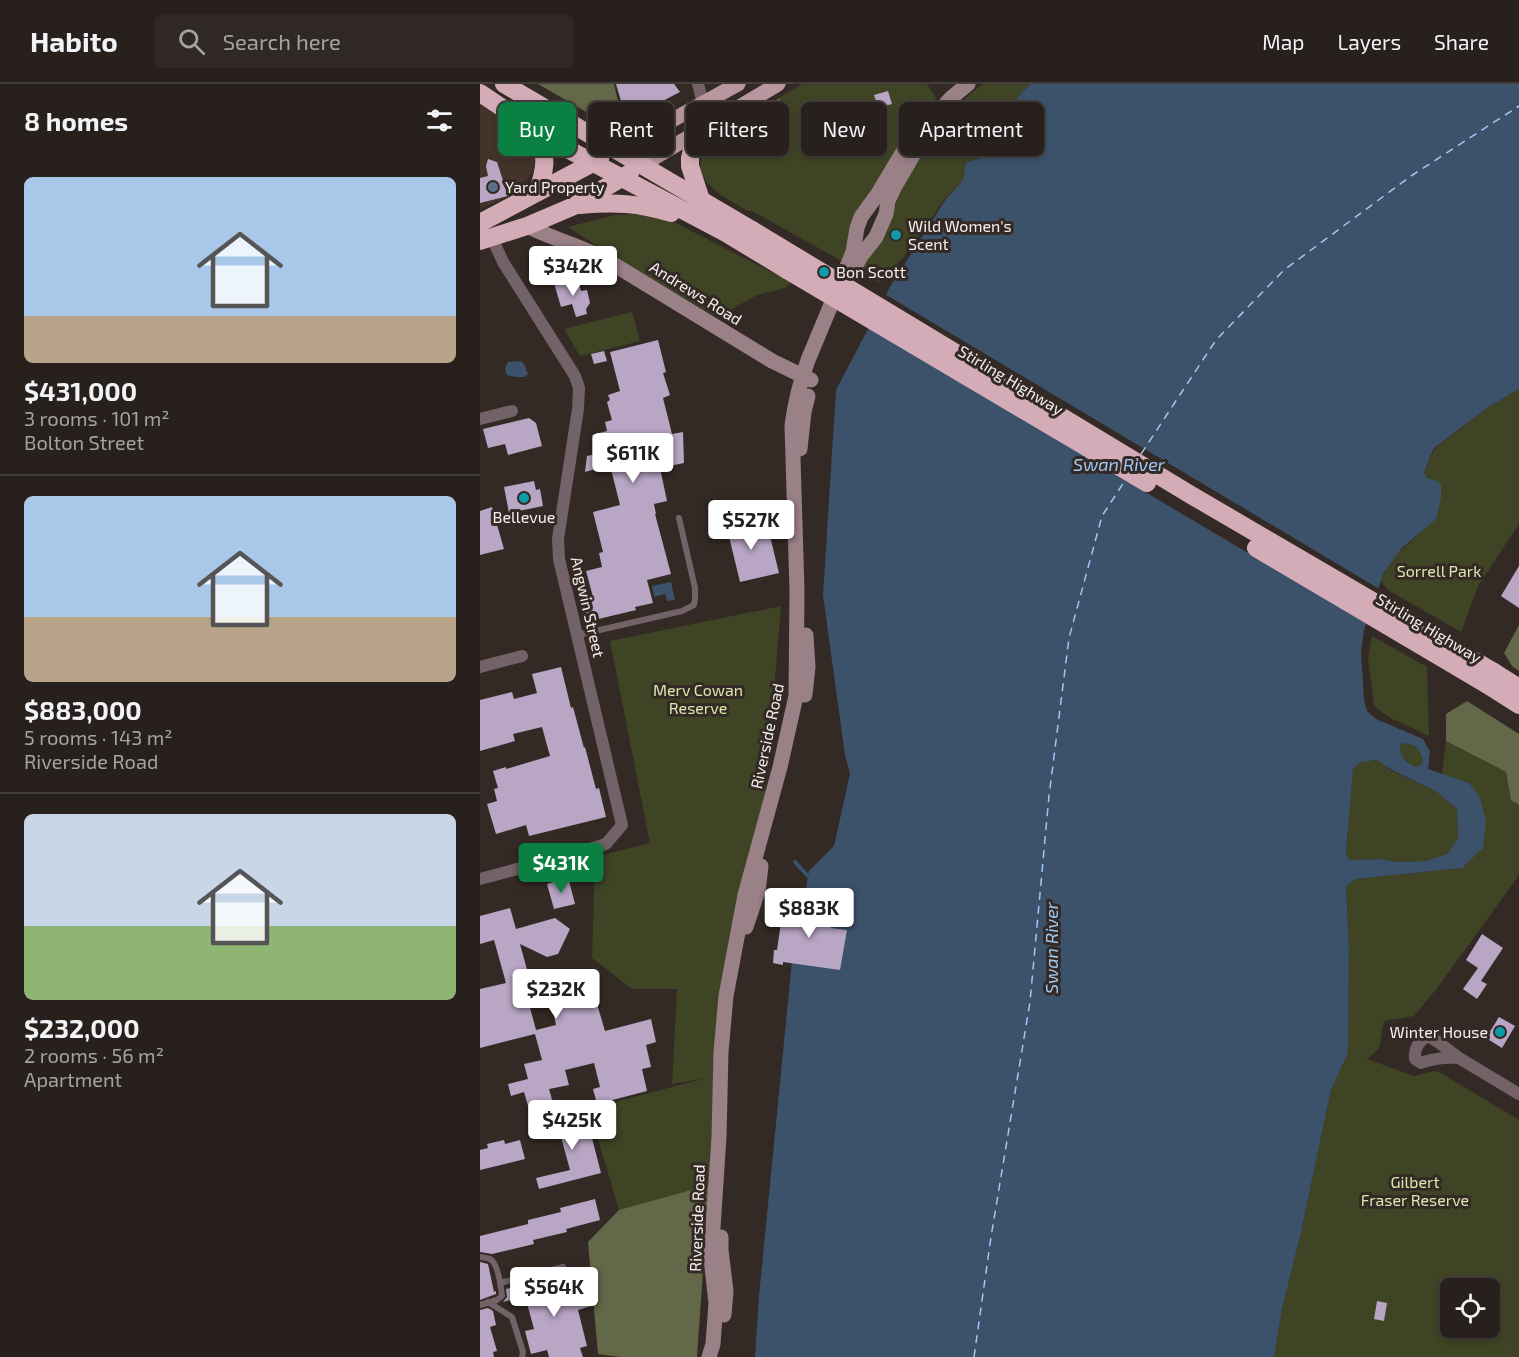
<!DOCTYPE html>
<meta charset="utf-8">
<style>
:root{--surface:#27201c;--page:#2f2825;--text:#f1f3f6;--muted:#a4a3a3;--line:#433e3b;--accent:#0b8043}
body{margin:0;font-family:"Exo 2",sans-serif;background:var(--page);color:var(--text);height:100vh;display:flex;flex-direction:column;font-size:22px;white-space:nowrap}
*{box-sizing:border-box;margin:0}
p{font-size:20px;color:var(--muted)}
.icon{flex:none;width:33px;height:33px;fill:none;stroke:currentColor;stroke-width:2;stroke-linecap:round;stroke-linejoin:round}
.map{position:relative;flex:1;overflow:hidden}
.details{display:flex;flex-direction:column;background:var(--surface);width:480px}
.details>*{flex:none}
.top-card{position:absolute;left:18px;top:18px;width:570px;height:54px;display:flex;gap:12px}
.buttons{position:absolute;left:960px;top:1194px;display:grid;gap:12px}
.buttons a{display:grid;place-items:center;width:60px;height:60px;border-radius:9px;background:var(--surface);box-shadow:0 3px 9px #0003,0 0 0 2px var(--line);font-size:30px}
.price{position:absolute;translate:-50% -51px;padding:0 14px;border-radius:6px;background:#fff;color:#222;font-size:20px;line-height:39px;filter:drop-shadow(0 2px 3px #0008)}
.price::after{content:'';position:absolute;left:50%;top:36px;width:18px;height:14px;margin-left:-9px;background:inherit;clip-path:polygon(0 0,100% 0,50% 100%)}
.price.current{background:var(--accent);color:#fff}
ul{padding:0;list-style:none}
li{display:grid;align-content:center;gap:12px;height:318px;padding:0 24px}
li+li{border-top:2px solid var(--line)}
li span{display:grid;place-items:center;height:186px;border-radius:9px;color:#555}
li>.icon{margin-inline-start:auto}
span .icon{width:108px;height:108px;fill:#fffc;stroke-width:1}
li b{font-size:26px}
h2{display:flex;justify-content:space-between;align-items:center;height:72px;padding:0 24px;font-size:26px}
.pill{padding:0 21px;border-radius:9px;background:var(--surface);box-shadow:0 3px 9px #0003,0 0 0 2px var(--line);font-size:21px;line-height:54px}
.pill.current{background:var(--accent);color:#fff}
header{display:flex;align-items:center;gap:36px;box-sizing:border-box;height:84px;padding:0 30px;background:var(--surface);border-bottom:2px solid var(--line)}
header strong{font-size:28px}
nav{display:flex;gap:33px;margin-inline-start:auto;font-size:21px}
.search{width:420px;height:54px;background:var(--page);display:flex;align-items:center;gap:15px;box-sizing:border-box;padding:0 21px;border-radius:9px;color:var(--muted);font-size:22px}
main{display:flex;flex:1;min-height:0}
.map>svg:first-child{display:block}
.built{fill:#43332b}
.green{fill:#3f4425;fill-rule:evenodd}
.forest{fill:#636848}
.water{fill:#3c526b;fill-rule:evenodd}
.pier{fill:#342a25}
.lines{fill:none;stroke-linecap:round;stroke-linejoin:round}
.stream{stroke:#3c526b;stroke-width:4}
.ferry{stroke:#9ec8f6;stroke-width:1.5;stroke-dasharray:8 6;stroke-linecap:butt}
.building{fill:#b9a5c4}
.lane{stroke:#736267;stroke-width:6}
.street{stroke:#736267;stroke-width:12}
.secondary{stroke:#9a8087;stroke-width:15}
.primary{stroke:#b897a0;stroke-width:15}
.highway{stroke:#d4acb7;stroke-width:18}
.highway-bridge{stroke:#d4acb7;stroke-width:18}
.service-dot{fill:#5c6f8a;stroke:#342a25;stroke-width:2}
.culture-dot{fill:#0f9aa8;stroke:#342a25;stroke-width:2}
.labels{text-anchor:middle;stroke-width:6;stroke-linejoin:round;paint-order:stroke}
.poi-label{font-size:16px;fill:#f6efec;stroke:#342a25;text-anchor:start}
.street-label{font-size:16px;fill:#f6efec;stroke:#342a25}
.park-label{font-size:16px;fill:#dce7ab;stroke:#342a25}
.water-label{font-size:18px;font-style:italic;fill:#9ec8f6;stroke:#342a25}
</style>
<header>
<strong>Habito</strong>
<div class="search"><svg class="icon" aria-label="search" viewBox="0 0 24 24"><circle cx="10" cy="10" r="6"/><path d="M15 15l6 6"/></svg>Search here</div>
<nav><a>Map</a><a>Layers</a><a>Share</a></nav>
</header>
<main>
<section class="details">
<h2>8 homes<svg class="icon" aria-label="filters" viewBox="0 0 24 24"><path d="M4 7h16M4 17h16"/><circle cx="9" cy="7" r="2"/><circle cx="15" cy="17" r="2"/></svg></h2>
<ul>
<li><span style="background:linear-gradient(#a9c7e8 75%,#b9a48a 0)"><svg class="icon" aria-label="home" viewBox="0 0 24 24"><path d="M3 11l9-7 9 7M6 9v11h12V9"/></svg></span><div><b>$431,000</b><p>3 rooms · 101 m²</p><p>Bolton Street</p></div></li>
<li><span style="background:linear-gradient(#a9c7e8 65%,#b9a48a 0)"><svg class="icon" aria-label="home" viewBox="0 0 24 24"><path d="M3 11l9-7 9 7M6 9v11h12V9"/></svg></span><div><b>$883,000</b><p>5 rooms · 143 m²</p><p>Riverside Road</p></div></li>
<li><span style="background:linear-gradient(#c9d6e8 60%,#8fb573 0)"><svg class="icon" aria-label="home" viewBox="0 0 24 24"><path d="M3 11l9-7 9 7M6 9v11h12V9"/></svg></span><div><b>$232,000</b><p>2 rooms · 56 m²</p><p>Apartment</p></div></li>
</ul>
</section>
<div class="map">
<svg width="1039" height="1273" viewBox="0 0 1039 1273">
<rect width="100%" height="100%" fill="#342a25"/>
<!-- built -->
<path class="built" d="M0,21l47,30 3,4 7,18 -4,15 -11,14 -22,14 -20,9z"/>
<!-- green -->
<g class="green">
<path d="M322,0h125l9,14 -29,36 -34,55 -19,25 -4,10 -3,22 -4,12 -3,2 -88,-49h-4c-15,-9 -35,-18 -44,-33 -6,-10 -4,-21 3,-30 7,-9 19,-16 29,-23 22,-14 44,-28 66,-41z"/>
<path d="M503,0h48l-8,7 -21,27 -10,27 -11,13 -15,4 -3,18 -18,19 -42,59 -25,24 -19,-11 7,-11 21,-28 13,-41 33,-57 9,-12 27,-27z"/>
<path d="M150,130l26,2 12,3 123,63 -6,6 -28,7 -23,13 -21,7 -100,-59 -45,-29 46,-12z"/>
<path d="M152,228l8,29 -60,15 -16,-27z"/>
<path d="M1039,305v135l-41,62 -17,46 -73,-42 -7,-9c6,-19 22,-33 37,-46l9,-57 -3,-6 11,-24 52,-40z"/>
<path d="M301,522l-18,218 -35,168 -19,193 -90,25 -30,-101 117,-31 -34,6 5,-95h-45l-40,-31 3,-101 55,-14 -40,-202z"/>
<path d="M892,552l55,31 2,69 -37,-17 -18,-13 -6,-48z"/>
<path d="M966,657l60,31 5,28 8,5v70l-81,112 -24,29 -30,5 -5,28 -12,10 47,17 20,-5 5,1 80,48v237h-245l8,-48 19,-77 30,-142 17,-37 1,-105 -3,-62 10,-7 106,-11 7,-85 -27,-9zM970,1204h40v40h-40z"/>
<path d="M924,659c13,3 15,5 20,17l-3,5 -6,2c-10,-6 -15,-9 -15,-21z"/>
<path d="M898,676l12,10 47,22 20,17 1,30 -11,15 -21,7 -29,1 -16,-3 -32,1 -3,-8 7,-83 8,-7z"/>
</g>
<!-- forest -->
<g class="forest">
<path d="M58,0h76l5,21 7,7v4l-3,4h-3l-4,-1 -3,-5 -10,-2 -15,1z"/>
<path d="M1039,541v46l-7,-5 -8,-13z"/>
<path d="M987,617l52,33v71l-8,-5 -5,-28 -60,-31v-27z"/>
<path d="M229,1101l-12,172h-77l-22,-3 -10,-112 31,-32z"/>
</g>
<!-- water -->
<g class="water">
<path d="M551,0h488v305l-32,19 -53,40 -10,24 3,6 10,3 4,4v13l-5,21 -34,29 -18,24 -20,58 -3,22 3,48 3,11 9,8 47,20 7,13 -2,17 41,14 10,13 7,25 -3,27 -21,20 -106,11 -10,7 3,62 -1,105 -17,37 -30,142 -19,77 -8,48h-519l4,-61 39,-396 8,-12 3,-17 25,-25 16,-72 -5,-19 -22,-160 13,-205 54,-103 56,-88 17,-19 3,-18 15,-4 11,-13 10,-27 21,-27zM924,659c13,3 15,5 19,17l-2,5 -6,2c-10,-6 -15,-9 -15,-21zM897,676l13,9 47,23 20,17 1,30 -11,15 -21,7 -29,1 -16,-3 -32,1 -3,-8 7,-83 8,-7z"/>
<path d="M41,277l3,3 4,10 -4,3h-8l-9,-2 -2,-6 3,-7z"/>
<path d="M191,498l4,18 -8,1 -2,-7 -11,3 -2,-11z"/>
</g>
<!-- pier -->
<path class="pier" d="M403,209l498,297 -12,35 -503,-299z"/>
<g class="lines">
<!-- stream -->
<path class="stream" d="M315,778l13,14"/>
<!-- ferry -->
<g class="ferry">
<path d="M661,370l75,-114 68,-70 127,-94 108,-70"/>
<path d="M494,1273l17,-120 39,-235 19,-206 20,-158 33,-122 24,-37"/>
</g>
</g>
<!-- building -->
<g class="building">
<path d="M136,0h58l6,8 -27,14 -2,-6 -28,8z"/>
<path d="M408,7l4,13 -14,4 -4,-13z"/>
<path d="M299,15l11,19 -17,9 -11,-19z"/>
<path d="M8,75l9,3 11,34 -28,7v-25l8,-2 -2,-10z"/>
<path d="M89,194l2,8 8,-2 2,7 6,-1 3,13 -4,6 1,5 -11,3 -4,-13 -11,3 -7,-24z"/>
<path d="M178,256l8,32 -3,1 7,22 -7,3 9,36 11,-2 1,31 -24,5 7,33 -13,3 2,10h-1l16,60 -24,6 6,23 -18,4 1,3 -50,12 -6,-21 13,-4 -7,-26 16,-4 -3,-14 4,-1 -10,-40 27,-7 -10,-40 -25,7 2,-16 9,-2 -4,-19 15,-4 -2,-9 7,-2 -5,-18 3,-2 -2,-5 12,-4 -10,-39z"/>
<path d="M124,267l3,10 -13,3 -3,-10z"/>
<path d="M49,334l7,5 6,23 -34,9 -3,-11 -17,4 -5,-19z"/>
<path d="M54,397l2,9 4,-1 3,17 -34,7 -5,-26z"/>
<path d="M12,423l12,42 -24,6v-44z"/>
<path d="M262,432l4,17 22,-5 11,45 -39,9 -15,-62z"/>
<path d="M1039,482v42l-18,-12z"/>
<path d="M81,583l10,41 2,-1 11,41 1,-1 11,42 3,-1 7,29 -77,19 -3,-11 -30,9 -9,-30 10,-3 -3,-12 4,-1 -5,-17 13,-4v2l44,-13 -8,-29 -29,7 2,7 -35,10v-51l32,-8 2,7 23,-6 -5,-19z"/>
<path d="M77,797l1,3 11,-3 6,23 -21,5 -7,-25z"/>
<path d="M304,818l11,3v2l38,5 -2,16 16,2 -7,40 -57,-8v3l-10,-2 1,-13h3z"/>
<path d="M30,824l6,21 39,-11 15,11 -12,25 -11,3 -27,-13 9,33 15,-3 5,21 -21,5 8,30 20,-5 -5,-25 10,-18 36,22 8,27 46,-12 5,23 -10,3 5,22 -9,2 5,22 -50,13 -4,-15 7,-2 -6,-24 -29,7 4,15 -20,4 4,14 -24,6 -5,-17 -13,4 -3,-12 20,-5 -4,-15 18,-4 -7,-26 -55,14v-59l26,-6 -12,-43 -14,4v-28z"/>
<path d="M1002,850l21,14 -22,33 6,3 -10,15 -14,-10 15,-21 -12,-8z"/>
<path d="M1019,933l16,9 -13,22 -16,-10z"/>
<path d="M106,1031l15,58 -62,16 -3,-11 34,-8 -10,-37 -23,6 -3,-10z"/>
<path d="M24,1056l1,4 15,-4 5,19 -45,11v-20l8,-2 -1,-4z"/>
<path d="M115,1115l5,21 -34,9 1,3 -34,8 1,4 -42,10 -12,-2v-16l48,-12v-4l33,-8 -1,-4z"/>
<path d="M0,1178l8,2 6,28 2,-1v3l-16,6z"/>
<path d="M72,1194l4,15 29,-8 6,21 -13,4 9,36 -7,2 3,9h-34l-2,-7 -16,4 -6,-23 9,-2 -9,-33 -22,6 4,-5 -1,-8z"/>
<path d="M897,1217l10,2 -3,18 -10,-2z"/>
<path d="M8,1224l5,3 3,14 -6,2 7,24 -4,1 1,5h-14v-47z"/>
</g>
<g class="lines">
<!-- lane -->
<g class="lane">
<path d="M98,551l104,-24 12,-6 1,-7v-10l-16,-70"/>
<path d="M0,1173c1,0 8,1 10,2 8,4 11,28 12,37l-5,4 -17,5"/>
<path d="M20,1199l63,-16"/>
<path d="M8,1218l24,15 11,35 -1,5"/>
</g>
<!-- street -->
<g class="street">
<path d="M218,0l5,19"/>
<path d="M0,335l32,-8"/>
<path d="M0,583l42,-11"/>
<path d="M0,795l97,-26 29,-9 16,-19 -63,-266 -1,-20 20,-130 1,-21 -4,-12 -72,-114 -11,-24"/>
<path d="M979,974c-14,-1 -25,0 -38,5l-6,-4c-1,-10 4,-19 13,-23l10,6 21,16 60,36"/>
</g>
<!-- secondary -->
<g class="secondary">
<path d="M47,142c26,13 53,20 78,33l167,102 39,19"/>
<path d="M374,185l7,-13 15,-19 10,-23 2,-13 6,-13 29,-50"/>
<path d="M320,365l4,-37 4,-16"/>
<path d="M325,611l3,-28 -2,-32"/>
<path d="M266,843l12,-36 3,-25"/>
<path d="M241,1153v13l5,41 -2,24"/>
<path d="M229,1273l4,-13 3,-41 -5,-45 8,-121 2,-85 5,-56 19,-101 35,-128 16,-71 1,-106 -5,-165c3,-22 8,-43 16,-65l45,-108 4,-24 4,-11 16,-22 27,-45 16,-22 14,-11 17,-19 17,-14"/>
</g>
<!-- primary -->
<g class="primary">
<path d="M136,67l122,-67"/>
<path d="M162,81l136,-81"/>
</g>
<!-- highway -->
<g class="highway">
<path d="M24,0l248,146"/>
<path d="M0,9l57,38 36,21 153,81 61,37"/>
<path d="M57,47c2,8 6,17 7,25 2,12 -3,24 -6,36"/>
<path d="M216,49l-6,25v8l11,34"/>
<path d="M100,121c35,-3 58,-2 91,8"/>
<path d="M0,139l120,-64"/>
<path d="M0,157l47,-15 47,-20 56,-33"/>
<path d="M1014,588l25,16"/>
<path d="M1006,600l33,21"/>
</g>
<!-- highway-bridge -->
<g class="highway-bridge">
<path d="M272,146l439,265 303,177"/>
<path d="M307,186l360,213"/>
<path d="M776,464l230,136"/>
</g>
</g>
<!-- markers -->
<circle class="service-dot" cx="13" cy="103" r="6"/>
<g class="culture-dot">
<circle cx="416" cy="151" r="6"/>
<circle cx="344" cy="188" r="6"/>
<circle cx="44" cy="414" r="6"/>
<circle cx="1020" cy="948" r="6"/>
</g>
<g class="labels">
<!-- poi labels -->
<g class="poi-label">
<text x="25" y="109">Yard Property</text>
<text x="428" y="148">Wild Women's<tspan x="428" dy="18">Scent</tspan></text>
<text x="356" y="194">Bon Scott</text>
<text x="44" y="439" text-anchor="middle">Bellevue</text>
<text x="1008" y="954" text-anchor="end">Winter House</text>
</g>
<!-- street labels -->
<g class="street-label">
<text transform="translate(216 209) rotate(32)" y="6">Andrews Road</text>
<text transform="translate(531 296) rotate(31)" y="6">Stirling Highway</text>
<text transform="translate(108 523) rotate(77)" y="6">Angwin Street</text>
<text transform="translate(949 544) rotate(31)" y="6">Stirling Highway</text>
<text transform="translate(287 652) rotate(-78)" y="6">Riverside Road</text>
<text transform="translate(217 1134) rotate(-88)" y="6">Riverside Road</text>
</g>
<!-- park labels -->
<g class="park-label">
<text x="959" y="493">Sorrell Park</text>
<text x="218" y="612">Merv Cowan<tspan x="218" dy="18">Reserve</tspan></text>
<text x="935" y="1104">Gilbert<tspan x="935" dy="18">Fraser Reserve</tspan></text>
</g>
<!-- water labels -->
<g class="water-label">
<text x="639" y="387">Swan River</text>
<text transform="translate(572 864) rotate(-90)" y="6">Swan River</text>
</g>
</g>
</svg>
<div class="buttons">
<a><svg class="icon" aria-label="locate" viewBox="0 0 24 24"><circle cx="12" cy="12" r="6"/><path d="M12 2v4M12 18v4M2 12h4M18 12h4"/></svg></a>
</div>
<b class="price" style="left:93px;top:213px">$342K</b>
<b class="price" style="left:153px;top:400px">$611K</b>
<b class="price" style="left:271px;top:467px">$527K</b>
<b class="price current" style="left:81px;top:810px">$431K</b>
<b class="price" style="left:329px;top:855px">$883K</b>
<b class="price" style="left:76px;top:936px">$232K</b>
<b class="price" style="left:92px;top:1067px">$425K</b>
<b class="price" style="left:74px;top:1234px">$564K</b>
<div class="top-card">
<a class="pill current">Buy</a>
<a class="pill">Rent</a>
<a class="pill">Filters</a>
<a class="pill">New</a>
<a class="pill">Apartment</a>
</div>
</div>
</main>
